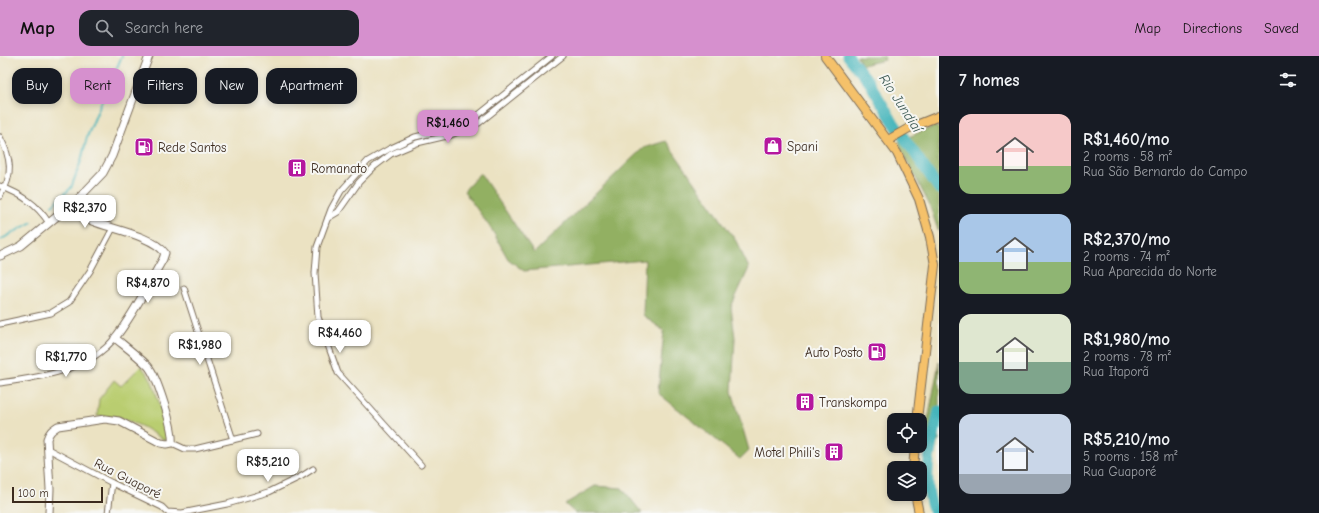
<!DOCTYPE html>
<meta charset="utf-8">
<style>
:root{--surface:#171b24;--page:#20242c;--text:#f1f3f6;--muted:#9ea1a6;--accent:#d690ce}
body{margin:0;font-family:"Comic Neue",sans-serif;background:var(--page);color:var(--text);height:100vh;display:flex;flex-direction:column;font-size:15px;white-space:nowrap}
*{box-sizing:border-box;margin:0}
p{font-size:13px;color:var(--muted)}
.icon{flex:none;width:22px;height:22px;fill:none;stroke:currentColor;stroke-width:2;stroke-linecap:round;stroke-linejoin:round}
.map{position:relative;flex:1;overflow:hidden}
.drawer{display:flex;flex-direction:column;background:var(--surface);width:380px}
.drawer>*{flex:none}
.hud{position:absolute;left:12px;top:12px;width:380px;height:36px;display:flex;gap:8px}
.buttons{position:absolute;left:887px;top:357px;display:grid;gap:8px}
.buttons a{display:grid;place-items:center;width:40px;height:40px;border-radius:8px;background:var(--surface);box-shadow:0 2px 6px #0003;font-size:20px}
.scale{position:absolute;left:12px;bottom:10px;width:91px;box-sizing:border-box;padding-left:4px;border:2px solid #3b2a1e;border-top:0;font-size:11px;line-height:14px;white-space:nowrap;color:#3b2a1e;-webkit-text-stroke:3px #f6f6f2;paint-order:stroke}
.price{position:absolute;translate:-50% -34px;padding:0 9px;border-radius:8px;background:#fff;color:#222;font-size:13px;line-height:26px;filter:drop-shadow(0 1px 2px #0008)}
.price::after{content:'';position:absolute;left:50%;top:24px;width:12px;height:9px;margin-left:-6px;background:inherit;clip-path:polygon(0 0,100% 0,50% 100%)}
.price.current{background:var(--accent);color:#111}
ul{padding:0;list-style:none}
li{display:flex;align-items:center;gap:12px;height:100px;padding:0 20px}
li span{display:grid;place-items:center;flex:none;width:112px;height:80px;border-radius:12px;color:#555}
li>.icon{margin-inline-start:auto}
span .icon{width:48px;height:48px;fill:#fffc;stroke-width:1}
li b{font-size:17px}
h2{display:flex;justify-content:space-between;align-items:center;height:48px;padding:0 20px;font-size:17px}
.chip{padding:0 14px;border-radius:12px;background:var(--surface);box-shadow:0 2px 6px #0003;font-size:14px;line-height:36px}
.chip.current{background:var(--accent);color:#111}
header{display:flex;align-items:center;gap:24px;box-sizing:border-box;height:56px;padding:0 20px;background:var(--accent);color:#111}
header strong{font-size:19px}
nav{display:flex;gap:22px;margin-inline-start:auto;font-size:14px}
.search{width:280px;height:36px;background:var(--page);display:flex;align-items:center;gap:10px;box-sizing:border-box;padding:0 14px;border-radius:12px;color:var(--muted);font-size:15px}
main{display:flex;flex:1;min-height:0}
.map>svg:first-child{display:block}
.green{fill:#b9cd70;stroke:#7a7c47}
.forest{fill:#92b062;stroke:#666d40}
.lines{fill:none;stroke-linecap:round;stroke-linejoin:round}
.stream{stroke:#45b5bb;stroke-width:2}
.river{stroke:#45b5bb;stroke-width:11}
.minor-casing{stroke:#796a57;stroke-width:7}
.tertiary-casing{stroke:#796a57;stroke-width:9}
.primary-casing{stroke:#796a57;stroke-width:10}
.minor{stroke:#fff;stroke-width:5}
.tertiary{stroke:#fff;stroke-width:7}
.primary{stroke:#f5c16b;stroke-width:8}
.labels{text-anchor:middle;stroke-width:4;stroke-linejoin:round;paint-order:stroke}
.poi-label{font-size:13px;fill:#3b2a1e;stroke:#f6f6f2;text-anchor:start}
.street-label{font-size:13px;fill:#3b2a1e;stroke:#f6f6f2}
.water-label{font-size:14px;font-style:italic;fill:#3e5b55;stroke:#f6f6f2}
</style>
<header>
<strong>Map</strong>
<div class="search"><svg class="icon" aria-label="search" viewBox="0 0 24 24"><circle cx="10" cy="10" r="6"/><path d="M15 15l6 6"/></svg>Search here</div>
<nav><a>Map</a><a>Directions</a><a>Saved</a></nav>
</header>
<main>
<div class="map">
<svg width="939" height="457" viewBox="0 0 939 457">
<rect width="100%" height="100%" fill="#f6f6f2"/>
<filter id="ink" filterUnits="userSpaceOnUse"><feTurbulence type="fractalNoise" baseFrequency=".025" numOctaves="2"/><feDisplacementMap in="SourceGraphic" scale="8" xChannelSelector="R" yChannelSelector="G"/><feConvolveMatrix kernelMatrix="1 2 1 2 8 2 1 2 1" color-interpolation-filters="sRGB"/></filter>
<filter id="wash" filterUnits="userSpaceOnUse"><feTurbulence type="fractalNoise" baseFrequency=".012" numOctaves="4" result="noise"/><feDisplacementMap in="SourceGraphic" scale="16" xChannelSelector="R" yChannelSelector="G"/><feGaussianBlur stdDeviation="0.9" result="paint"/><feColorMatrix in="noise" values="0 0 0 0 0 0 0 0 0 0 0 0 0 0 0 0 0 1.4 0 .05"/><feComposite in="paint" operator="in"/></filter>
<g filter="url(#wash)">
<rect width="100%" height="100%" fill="#ebe2c2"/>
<!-- green -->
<path class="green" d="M141,310l10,13 8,23 10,37 -5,1 -21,-13 -23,-10 -23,-1 2,-17 15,-19 7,6z"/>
<!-- forest -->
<g class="forest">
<path d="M857,0h27l1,4 -23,5z"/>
<path d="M935,70l4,3v104l-10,-29 -29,-57 -1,-6z"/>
<path d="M666,85l70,100 13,27 -18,39 4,31 -3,53 17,59 -9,9 -82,-66 6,-62 -21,-16 2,-55 -121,11 -16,-12 -16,-29 -28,-39 16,-18 54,80 109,-105z"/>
<path d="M939,306v78l-1,2 -13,1 -3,-4 7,-24z"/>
<path d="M595,430l27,2 20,25h-67l-10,-9z"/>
</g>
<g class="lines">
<!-- stream -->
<g class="stream">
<path d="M52,149l19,-17 10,-27 6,-24 11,-27 24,-54"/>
<path d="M0,184l32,-18"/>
</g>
<!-- river -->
<g class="river">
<path d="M848,0l21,26 23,38 47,69"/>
<path d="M935,457c-15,-29 -3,-72 4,-102"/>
</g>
</g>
</g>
<g filter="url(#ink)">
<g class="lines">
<defs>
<g id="minor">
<path d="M0,81c11,21 14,38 0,59"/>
<path d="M0,130c21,8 37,18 49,37"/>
<path d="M328,162l10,-6 21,-30 15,-15 17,-13 26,-11 34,-8 28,-12 84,-67"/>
<path d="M184,232l49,152"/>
<path d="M0,268l51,-11 18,-11 21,-31 23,-43"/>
<path d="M0,327c33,-5 79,-11 104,-34 4,-3 7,-7 11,-11"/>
<path d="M172,387l13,6h10l62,-15"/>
<path d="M48,393l64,34 50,24 5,5 15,1 45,-9 42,-12 33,-16 11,-7"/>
<path d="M421,409l-83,-92 -20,-56 -3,-44 2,-26 14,-38 10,-18 27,-30 21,-12 26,-12 34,-8 27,-12 76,-61"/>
<path d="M108,457l4,-30"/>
</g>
<g id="tertiary">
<path d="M0,200l21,-10 57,-47 25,-26 9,-17 37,-100"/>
<path d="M49,457l1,-24 -3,-50c2,-7 5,-9 11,-13l47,-7 14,2 42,22 6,1 5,-1c2,-13 -15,-67 -24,-77 -10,-10 -22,-19 -33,-28 19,-24 33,-53 48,-79l2,-6c-12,-17 -53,-24 -73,-32 -9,-3 -17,-9 -24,-13"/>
</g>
<g id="primary">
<path d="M825,0l72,97 22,46 11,38 5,28 -18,155"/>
<path d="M888,84l21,-12 30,-12"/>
<path d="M913,412l2,-22"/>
<path d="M915,438l4,19"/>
</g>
</defs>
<!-- minor casing -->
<use href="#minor" class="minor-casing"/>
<!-- tertiary casing -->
<use href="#tertiary" class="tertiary-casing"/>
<!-- primary casing -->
<use href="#primary" class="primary-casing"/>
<!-- minor -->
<use href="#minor" class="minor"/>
<!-- tertiary -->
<use href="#tertiary" class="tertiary"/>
<!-- primary -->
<use href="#primary" class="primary"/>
</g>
</g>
<!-- icons -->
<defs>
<symbol id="shop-square" viewBox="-11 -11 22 22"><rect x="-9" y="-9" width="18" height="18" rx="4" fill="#b5179e" stroke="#f6f6f2"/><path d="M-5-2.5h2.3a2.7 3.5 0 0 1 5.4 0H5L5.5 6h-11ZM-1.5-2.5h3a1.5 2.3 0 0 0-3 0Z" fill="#fff"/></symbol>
<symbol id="fuel-square" viewBox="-11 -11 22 22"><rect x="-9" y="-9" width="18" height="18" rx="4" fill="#b5179e" stroke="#f6f6f2"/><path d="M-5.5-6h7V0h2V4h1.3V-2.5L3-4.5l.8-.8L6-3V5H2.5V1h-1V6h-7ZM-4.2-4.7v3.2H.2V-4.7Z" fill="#fff"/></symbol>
<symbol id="building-square" viewBox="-11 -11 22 22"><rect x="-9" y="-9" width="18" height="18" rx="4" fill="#b5179e" stroke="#f6f6f2"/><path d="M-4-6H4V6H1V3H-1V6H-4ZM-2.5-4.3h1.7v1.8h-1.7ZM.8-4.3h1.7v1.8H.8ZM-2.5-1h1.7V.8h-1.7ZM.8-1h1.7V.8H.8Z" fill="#fff"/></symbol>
</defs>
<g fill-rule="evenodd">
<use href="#shop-square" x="762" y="79" width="22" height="22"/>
<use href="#fuel-square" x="133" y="80" width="22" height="22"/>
<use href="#building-square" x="286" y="101" width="22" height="22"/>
<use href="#fuel-square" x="866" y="285" width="22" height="22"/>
<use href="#building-square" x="794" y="335" width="22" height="22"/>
<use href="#building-square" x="823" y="385" width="22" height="22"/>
</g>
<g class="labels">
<!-- poi labels -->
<g class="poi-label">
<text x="787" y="95">Spani</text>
<text x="158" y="96">Rede Santos</text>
<text x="311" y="117">Romanato</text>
<text x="863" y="301" text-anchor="end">Auto Posto</text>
<text x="819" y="351">Transkompa</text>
<text x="820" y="401" text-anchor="end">Motel Phili's</text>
</g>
<!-- street labels -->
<g class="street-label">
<text transform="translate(128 422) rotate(27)" y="5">Rua Guaporé</text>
</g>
<!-- water labels -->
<g class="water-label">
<text transform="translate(901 47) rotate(57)" y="5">Rio Jundiaí</text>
</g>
</g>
</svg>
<div class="buttons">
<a><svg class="icon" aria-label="locate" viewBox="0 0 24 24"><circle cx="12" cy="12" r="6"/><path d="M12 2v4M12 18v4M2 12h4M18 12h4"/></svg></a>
<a><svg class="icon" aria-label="layers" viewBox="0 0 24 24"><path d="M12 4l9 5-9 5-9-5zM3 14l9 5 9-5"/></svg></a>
</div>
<div class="scale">100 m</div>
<b class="price current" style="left:448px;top:88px">R$1,460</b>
<b class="price" style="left:85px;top:173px">R$2,370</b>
<b class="price" style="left:148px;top:248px">R$4,870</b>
<b class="price" style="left:340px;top:298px">R$4,460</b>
<b class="price" style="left:200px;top:310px">R$1,980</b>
<b class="price" style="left:66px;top:322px">R$1,770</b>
<b class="price" style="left:268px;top:427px">R$5,210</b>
<div class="hud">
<a class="chip">Buy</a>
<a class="chip current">Rent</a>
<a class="chip">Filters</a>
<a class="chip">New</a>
<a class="chip">Apartment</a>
</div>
</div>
<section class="drawer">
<h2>7 homes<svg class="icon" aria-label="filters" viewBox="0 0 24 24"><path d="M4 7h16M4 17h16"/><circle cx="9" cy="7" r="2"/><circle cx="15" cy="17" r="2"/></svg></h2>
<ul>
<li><span style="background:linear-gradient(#f6c9c9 65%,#8fb573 0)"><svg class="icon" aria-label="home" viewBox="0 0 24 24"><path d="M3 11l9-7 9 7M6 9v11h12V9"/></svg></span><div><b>R$1,460/mo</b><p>2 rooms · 58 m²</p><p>Rua São Bernardo do Campo</p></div></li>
<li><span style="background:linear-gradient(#a9c7e8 60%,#8fb573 0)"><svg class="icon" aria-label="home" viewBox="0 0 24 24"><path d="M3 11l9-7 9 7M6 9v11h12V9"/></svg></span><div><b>R$2,370/mo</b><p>2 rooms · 74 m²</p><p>Rua Aparecida do Norte</p></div></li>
<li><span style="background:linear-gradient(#dfe7d0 60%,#7fa58c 0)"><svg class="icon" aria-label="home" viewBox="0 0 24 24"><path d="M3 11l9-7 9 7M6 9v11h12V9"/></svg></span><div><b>R$1,980/mo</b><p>2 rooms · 78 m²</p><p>Rua Itaporã</p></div></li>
<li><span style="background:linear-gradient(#c9d6e8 75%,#9aa5b1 0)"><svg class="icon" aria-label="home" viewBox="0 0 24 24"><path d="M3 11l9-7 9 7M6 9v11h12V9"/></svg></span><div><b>R$5,210/mo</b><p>5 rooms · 158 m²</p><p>Rua Guaporé</p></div></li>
</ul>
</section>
</main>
